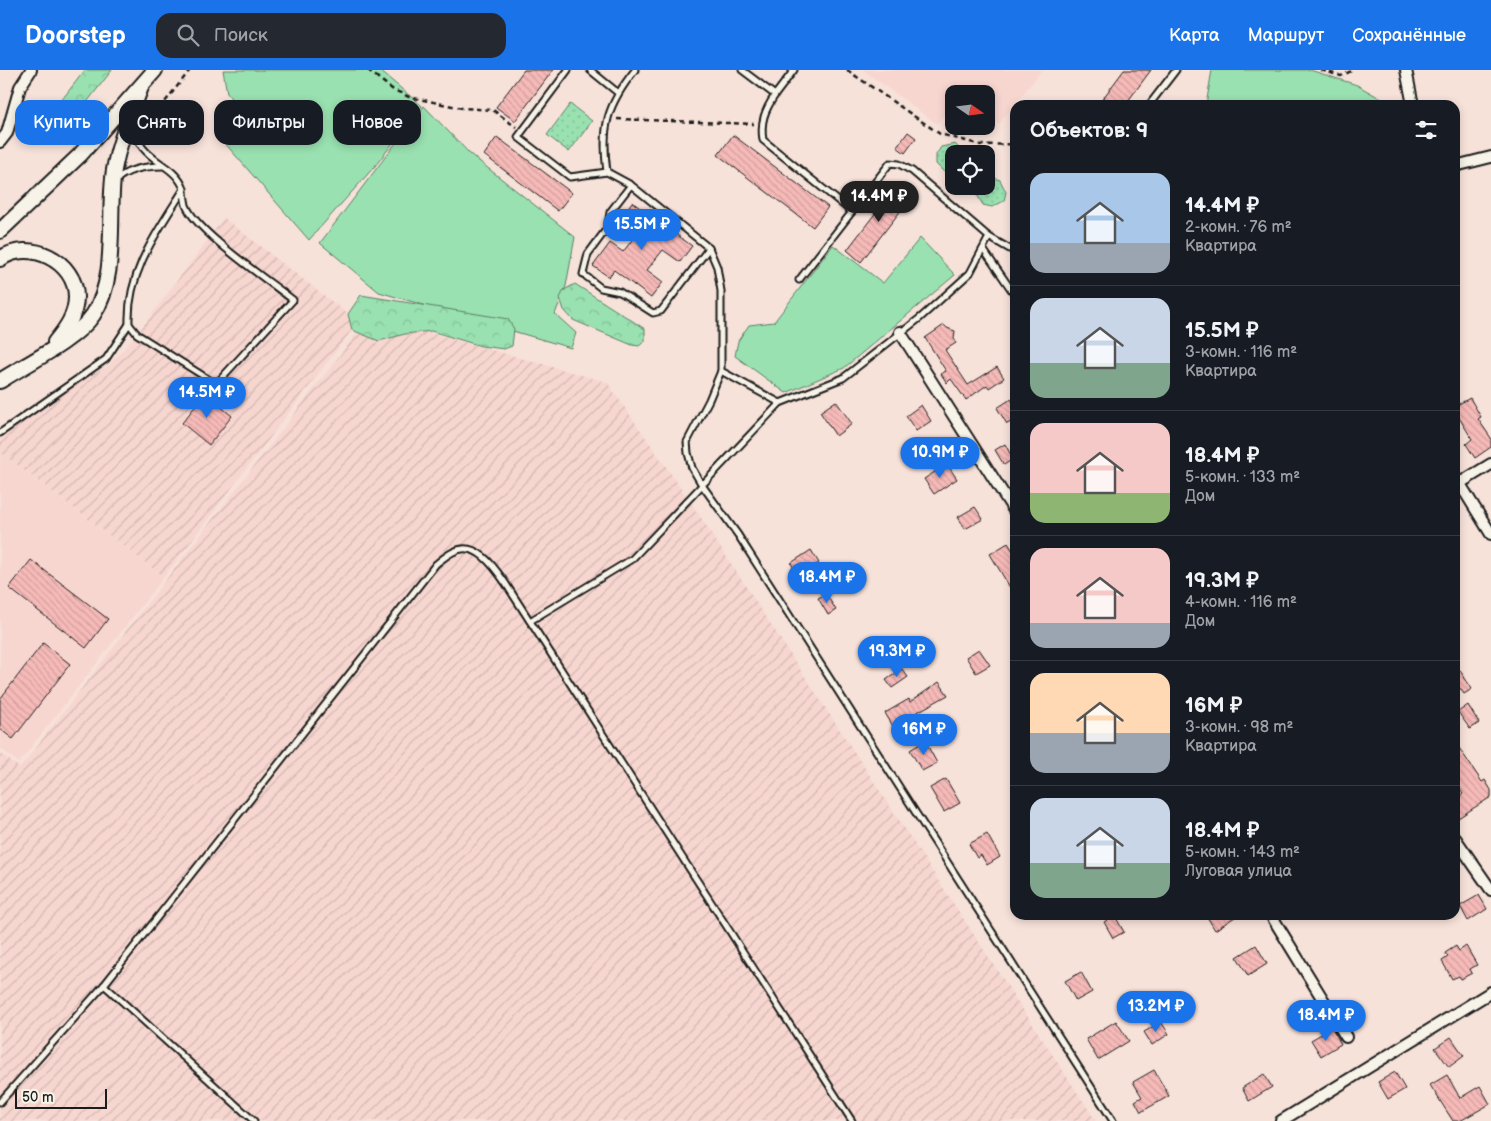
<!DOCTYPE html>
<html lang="ru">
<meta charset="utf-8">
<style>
:root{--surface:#171b24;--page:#242831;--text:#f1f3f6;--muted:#9ea1a6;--line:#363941;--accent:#1a73e8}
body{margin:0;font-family:"Balsamiq Sans",sans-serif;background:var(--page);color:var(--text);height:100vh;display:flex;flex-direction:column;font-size:19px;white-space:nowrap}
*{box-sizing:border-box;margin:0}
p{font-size:16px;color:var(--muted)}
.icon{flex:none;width:28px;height:28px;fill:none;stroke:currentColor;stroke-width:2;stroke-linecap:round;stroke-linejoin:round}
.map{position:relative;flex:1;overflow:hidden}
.side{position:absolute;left:1010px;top:30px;width:450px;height:820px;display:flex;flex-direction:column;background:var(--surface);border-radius:15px;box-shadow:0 2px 8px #0003}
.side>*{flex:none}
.guide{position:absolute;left:15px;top:30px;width:475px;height:45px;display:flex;gap:10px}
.needle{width:32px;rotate:104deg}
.tools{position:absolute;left:945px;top:15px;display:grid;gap:10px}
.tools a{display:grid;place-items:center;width:50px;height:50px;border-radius:10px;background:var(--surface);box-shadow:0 2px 8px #0003;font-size:25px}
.scale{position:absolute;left:15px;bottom:12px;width:92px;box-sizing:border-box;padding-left:5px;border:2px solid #1c1c1c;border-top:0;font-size:14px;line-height:18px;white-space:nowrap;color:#1c1c1c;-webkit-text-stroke:4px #f7f3e8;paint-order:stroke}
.price{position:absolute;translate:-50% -42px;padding:0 11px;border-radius:18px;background:var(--accent);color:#fff;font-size:16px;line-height:32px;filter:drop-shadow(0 1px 2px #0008)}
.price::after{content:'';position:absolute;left:50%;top:30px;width:15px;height:11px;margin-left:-8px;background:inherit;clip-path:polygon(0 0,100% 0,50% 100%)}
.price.on{background:#222;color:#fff}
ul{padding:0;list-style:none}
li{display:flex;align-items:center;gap:15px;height:125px;padding:0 20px}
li+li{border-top:1px solid var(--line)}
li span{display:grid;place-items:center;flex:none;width:140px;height:100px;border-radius:15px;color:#555}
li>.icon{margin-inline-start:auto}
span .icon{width:60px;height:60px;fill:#fffc;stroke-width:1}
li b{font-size:21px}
h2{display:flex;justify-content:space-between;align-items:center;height:60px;padding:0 20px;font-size:21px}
.pill{padding:0 18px;border-radius:15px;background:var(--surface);box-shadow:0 2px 8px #0003;font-size:18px;line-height:45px}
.pill.on{background:var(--accent);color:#fff}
header{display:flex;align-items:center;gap:30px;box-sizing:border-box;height:70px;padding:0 25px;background:var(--accent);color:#fff}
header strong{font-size:24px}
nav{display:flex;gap:28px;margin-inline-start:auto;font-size:18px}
.search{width:350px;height:45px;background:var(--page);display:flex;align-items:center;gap:12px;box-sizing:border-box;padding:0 18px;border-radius:15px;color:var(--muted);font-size:19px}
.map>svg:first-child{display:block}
.built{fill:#f7d6d0}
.industrial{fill:url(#industrial-furrows)}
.green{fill:#99e1b0;stroke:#5a7e66}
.forest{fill:url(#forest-crowns);stroke:#5a7e66}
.park{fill:url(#park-dots);stroke:#5a7e66}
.building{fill:url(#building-back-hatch);stroke:#1c1c1c}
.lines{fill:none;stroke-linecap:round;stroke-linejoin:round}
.service-casing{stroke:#1c1c1c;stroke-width:9}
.minor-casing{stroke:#1c1c1c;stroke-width:14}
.secondary-casing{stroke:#1c1c1c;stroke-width:18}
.path{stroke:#1c1c1c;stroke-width:2.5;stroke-dasharray:5 4;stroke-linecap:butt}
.service{stroke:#f7f3e8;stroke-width:5}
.minor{stroke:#f7f3e8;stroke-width:10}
.secondary{stroke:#f7f3e8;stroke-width:14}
</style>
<header>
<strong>Doorstep</strong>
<div class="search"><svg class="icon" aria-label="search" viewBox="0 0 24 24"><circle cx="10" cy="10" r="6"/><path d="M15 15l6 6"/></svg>Поиск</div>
<nav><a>Карта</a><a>Маршрут</a><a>Сохранённые</a></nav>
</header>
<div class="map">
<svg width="1491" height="1051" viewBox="0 0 1491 1051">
<defs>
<pattern id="industrial-furrows" width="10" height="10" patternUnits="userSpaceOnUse" patternTransform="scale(1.25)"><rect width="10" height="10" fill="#f7d6d0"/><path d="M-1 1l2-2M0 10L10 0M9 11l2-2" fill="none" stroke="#d3b7b2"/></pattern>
<pattern id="forest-crowns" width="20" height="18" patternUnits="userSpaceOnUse" patternTransform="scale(1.25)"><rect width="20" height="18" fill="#99e1b0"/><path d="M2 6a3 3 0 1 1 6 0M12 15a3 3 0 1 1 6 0" fill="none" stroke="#83c097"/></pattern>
<pattern id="park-dots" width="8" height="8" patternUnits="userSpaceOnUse" patternTransform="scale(1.25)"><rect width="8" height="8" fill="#99e1b0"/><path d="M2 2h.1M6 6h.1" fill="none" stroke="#83c097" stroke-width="1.8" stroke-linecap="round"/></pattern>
<pattern id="building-back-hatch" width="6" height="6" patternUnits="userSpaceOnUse" patternTransform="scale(1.25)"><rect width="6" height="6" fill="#f6bab8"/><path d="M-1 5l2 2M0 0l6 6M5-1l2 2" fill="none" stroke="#d29f9e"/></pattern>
</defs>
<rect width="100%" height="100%" fill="#f7e2da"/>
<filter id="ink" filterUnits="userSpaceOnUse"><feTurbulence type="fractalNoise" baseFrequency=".02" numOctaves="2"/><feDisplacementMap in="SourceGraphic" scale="10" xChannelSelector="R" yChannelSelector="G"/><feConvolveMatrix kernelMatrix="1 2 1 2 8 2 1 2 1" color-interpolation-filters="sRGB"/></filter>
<g filter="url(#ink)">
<!-- built -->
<g class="built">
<path d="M863,0h179l-43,54 -13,-2v-28h-32v21l-8,-2 -9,11z"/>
<path d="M0,382l164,125 -145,186 -19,-15z"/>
</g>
<!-- industrial -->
<g class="industrial">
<path d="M224,148l124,96 4,16 -188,247 -164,-125v-23l51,-32 57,-31 29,-32z"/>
<path d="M370,246l237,66 85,122 404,617h-1096v-368l20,15z"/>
</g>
<!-- green -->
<g class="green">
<path d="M223,0h156l43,36 -47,60 -66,74 -86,-99 16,-32 -12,-16z"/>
<path d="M1212,0h98l47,15 35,20h-186z"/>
<path d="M424,36l46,48 105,83 -9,49 -11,28 21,19 -5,15 -192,-56 -59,-49z"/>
<path d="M920,168l35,37 -111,93 -58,25 -51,-37 3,-15 11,-16 25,-3 59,-77 50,38z"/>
</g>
<!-- forest -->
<g class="forest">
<path d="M85,0h27l-53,68 -9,4 -11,-7v-6z"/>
<path d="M575,214l70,45v12l-6,5 -7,-1 -59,-25 -9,-10 -4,-12 4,-8z"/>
<path d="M361,225l147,24 6,10 -2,17 -8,3 -23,-3 -50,-15 -26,3 -26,7 -27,-11 -4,-16z"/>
</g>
<!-- park -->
<g class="park">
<path d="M570,34l22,17 -23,31 -22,-17z"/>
<path d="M955,74l10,10h-11v20h-8l-10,-10v-9l5,-8z"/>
<path d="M991,107l9,3 6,12 -2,9 -12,6 -9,-2 -7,-12 1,-7h9v-8z"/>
</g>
<!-- building -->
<g class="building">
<path d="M524,0h29l-38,51 -19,-14z"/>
<path d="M1124,0h27l-26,35h-27z"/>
<path d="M908,62l8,6 -11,15 -8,-6z"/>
<path d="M733,65l95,72 -15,20 -95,-72z"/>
<path d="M497,67l75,56 -14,18 -74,-56z"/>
<path d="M897,115l15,11 -51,66 -14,-12z"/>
<path d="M632,132l60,44 -12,16 -17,-12 -16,20 16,12 -12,16 -37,-28 -5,7 -16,-11 17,-23 13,9 15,-20 -18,-13z"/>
<path d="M944,255l3,3 8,3 -1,8 2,4 -11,7 23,35 29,-18 7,11 -15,10 -2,-3 -21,15 -15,-21 -4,4 -6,-9 5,-3 -21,-33z"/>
<path d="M205,324l27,22 -23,29 -27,-22z"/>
<path d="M1470,328l11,19 -3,2 13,19v9l-16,11 -9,-14 6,-5 -17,-28v-5z"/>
<path d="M1011,329l4,7v14l-8,4 -10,-16z"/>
<path d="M836,331l16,23 -16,12 -16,-24z"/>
<path d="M921,335l10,16 -15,10 -10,-15z"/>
<path d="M1005,374l8,15 -9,6 -9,-15z"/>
<path d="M947,394l10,15 -23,15 -10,-15z"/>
<path d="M975,437l8,12 -18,10 -7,-12z"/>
<path d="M1008,473l7,11v42l-25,-42z"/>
<path d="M811,480l8,13 -21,13 -7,-13z"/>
<path d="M31,490l77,59 -22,29 -77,-60z"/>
<path d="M826,524l10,16 -8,5 -10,-17z"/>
<path d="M43,573l27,21 -57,75 -13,-10v-30z"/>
<path d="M979,579l11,16 -14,8 -10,-16z"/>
<path d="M1455,593l17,26 -8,5 -9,-13z"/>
<path d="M902,599l6,8 -16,11 -6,-8z"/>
<path d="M939,612l9,13 -43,24 4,7 -12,7 -12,-20 24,-14 1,3z"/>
<path d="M1468,635l11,18 -9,6 -12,-17z"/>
<path d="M925,671l12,22 -15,8 -12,-21z"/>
<path d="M1455,672l27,40 3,-2 6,10v7l-36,23v-21l8,-5 -8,-12z"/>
<path d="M946,709l14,24 -16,9 -14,-24z"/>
<path d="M987,764l13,23 -13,8 -6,-10 -4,3 -8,-14z"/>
<path d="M1479,825l8,14 -19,12 -8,-15z"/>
<path d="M1206,845h32l-23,15z"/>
<path d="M1115,846l9,16 -11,6 -9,-16z"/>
<path d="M1256,875l11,19 -19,12 -11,-19z"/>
<path d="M1456,876l3,5 7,-5 11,19 -7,4 2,4 -11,6 -2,-3 -7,3 -10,-18 6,-4 -3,-4z"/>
<path d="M1081,902l11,20 -16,9 -11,-20z"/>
<path d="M1116,951l13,20 -31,19 -12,-21z"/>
<path d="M1161,952l8,12 -17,11 -8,-13z"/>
<path d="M1332,958l9,16 -20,12 -10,-16z"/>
<path d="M1451,967l13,19 -15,11 -14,-19z"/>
<path d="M1154,1000l15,26 -28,16 -6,-11 7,-4 -9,-15z"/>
<path d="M1395,1002l10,17 -17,10 -10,-17z"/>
<path d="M1264,1004l8,13 -23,14 -7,-13z"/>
<path d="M1447,1005l13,23 20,-12 10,18 -30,17h-7l-23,-36z"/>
</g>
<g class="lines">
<defs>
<g id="service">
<path d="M568,0l-50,67 52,40 37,-5 24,13 78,63 8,19 4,24v80l59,32 63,-25 77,-60 50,-45 19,-36"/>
<path d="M590,0l27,22"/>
<path d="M742,0l33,25 19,-25"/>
<path d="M775,25c-10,15 -15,27 -12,45l89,72"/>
<path d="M1149,35l27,-35"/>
<path d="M133,49c2,10 3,21 10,29 14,17 33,20 41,41 -27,43 -57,83 -55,135l8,10 79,50 77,-84c-24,-19 -98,-69 -107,-95 -1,-5 -2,-11 -2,-16"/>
<path d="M607,102c-6,-45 0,-67 28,-102"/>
<path d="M115,111c12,-12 31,-15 48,-15"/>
<path d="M631,115l-21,27 -2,15 -20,27 -5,20 18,14 19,4 33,21 8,-2 48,-63"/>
<path d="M983,179l32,46"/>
<path d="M799,210l91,-117 9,1 13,7 77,66 26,15"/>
<path d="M721,301l-12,29 -22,42 1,11 4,15 10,17 36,50 375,586"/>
<path d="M0,363l106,-74 23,-35"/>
<path d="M530,551l102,-62 148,-156"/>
<path d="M104,915l150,136"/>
<path d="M0,1032l104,-117 332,-421c5,-4 11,-9 17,-12 23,-13 42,16 53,32l346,537"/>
</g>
<g id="minor">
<path d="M1406,0l7,35"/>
<path d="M0,72l7,-9 13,-46 11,-17"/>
<path d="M1455,96l36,-9"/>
<path d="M900,262l115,180"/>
<path d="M1455,406l36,58"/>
<path d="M1455,416l36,-22"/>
<path d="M1455,768l36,52"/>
<path d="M1271,845l75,122"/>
<path d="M1281,1051l210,-129"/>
</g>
<g id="secondary">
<path d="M0,161l80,-76 75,-85"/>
<path d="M0,189c29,-21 76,2 76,38 0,18 -10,32 -21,45"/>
<path d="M0,311c26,-17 76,-41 93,-66 26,-38 14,-101 21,-145 5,-29 17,-56 27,-83"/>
</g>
</defs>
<!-- service casing -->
<use href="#service" class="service-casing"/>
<!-- minor casing -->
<use href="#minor" class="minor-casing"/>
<!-- secondary casing -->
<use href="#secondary" class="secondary-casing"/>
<!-- path -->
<g class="path">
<path d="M368,0l24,19 17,8 53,11 31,2 23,17"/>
<path d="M847,0l93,64 41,11 34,-1"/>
<path d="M1321,0l20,6 12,-6"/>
<path d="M617,49l137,5"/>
<path d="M143,60l47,-60"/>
</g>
<!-- service -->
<use href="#service" class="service"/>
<!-- minor -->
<use href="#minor" class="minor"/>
<!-- secondary -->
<use href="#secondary" class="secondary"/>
</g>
</g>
</svg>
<div class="tools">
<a><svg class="needle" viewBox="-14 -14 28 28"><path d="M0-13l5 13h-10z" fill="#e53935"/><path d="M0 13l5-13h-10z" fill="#9ea1a6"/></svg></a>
<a><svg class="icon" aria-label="locate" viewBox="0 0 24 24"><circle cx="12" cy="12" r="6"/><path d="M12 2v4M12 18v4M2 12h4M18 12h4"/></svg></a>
</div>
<div class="scale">50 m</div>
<b class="price on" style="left:879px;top:153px">14.4M ₽</b>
<b class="price" style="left:642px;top:181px">15.5M ₽</b>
<b class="price" style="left:207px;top:349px">14.5M ₽</b>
<b class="price" style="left:940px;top:409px">10.9M ₽</b>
<b class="price" style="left:827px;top:534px">18.4M ₽</b>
<b class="price" style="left:897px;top:608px">19.3M ₽</b>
<b class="price" style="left:924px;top:686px">16M ₽</b>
<b class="price" style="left:1156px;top:963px">13.2M ₽</b>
<b class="price" style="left:1326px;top:972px">18.4M ₽</b>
<div class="guide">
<a class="pill on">Купить</a>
<a class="pill">Снять</a>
<a class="pill">Фильтры</a>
<a class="pill">Новое</a>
</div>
<section class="side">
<h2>Объектов: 9<svg class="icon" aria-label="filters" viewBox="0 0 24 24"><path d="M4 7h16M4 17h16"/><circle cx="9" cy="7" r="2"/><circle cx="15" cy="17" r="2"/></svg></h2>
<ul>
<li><span style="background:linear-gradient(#a9c7e8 70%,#9aa5b1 0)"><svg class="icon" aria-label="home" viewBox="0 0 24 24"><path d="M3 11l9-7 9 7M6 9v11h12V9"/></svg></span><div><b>14.4M ₽</b><p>2-комн. · 76 m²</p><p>Квартира</p></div></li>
<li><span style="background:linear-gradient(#c9d6e8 65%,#7fa58c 0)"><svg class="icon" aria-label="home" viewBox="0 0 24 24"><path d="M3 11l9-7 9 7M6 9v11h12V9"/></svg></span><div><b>15.5M ₽</b><p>3-комн. · 116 m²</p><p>Квартира</p></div></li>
<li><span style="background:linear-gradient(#f6c9c9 70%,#8fb573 0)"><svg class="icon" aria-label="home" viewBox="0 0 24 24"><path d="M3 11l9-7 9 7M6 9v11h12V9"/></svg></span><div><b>18.4M ₽</b><p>5-комн. · 133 m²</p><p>Дом</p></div></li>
<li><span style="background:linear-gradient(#f6c9c9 75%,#9aa5b1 0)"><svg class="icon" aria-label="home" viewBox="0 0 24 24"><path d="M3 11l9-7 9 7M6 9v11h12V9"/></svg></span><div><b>19.3M ₽</b><p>4-комн. · 116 m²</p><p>Дом</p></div></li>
<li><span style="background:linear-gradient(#ffd9b3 60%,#9aa5b1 0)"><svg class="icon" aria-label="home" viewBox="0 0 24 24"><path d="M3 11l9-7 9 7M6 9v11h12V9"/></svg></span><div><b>16M ₽</b><p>3-комн. · 98 m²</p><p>Квартира</p></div></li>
<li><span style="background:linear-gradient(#c9d6e8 65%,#7fa58c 0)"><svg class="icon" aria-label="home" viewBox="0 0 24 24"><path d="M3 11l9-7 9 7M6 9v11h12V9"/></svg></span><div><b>18.4M ₽</b><p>5-комн. · 143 m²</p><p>Луговая улица</p></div></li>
</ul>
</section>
</div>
